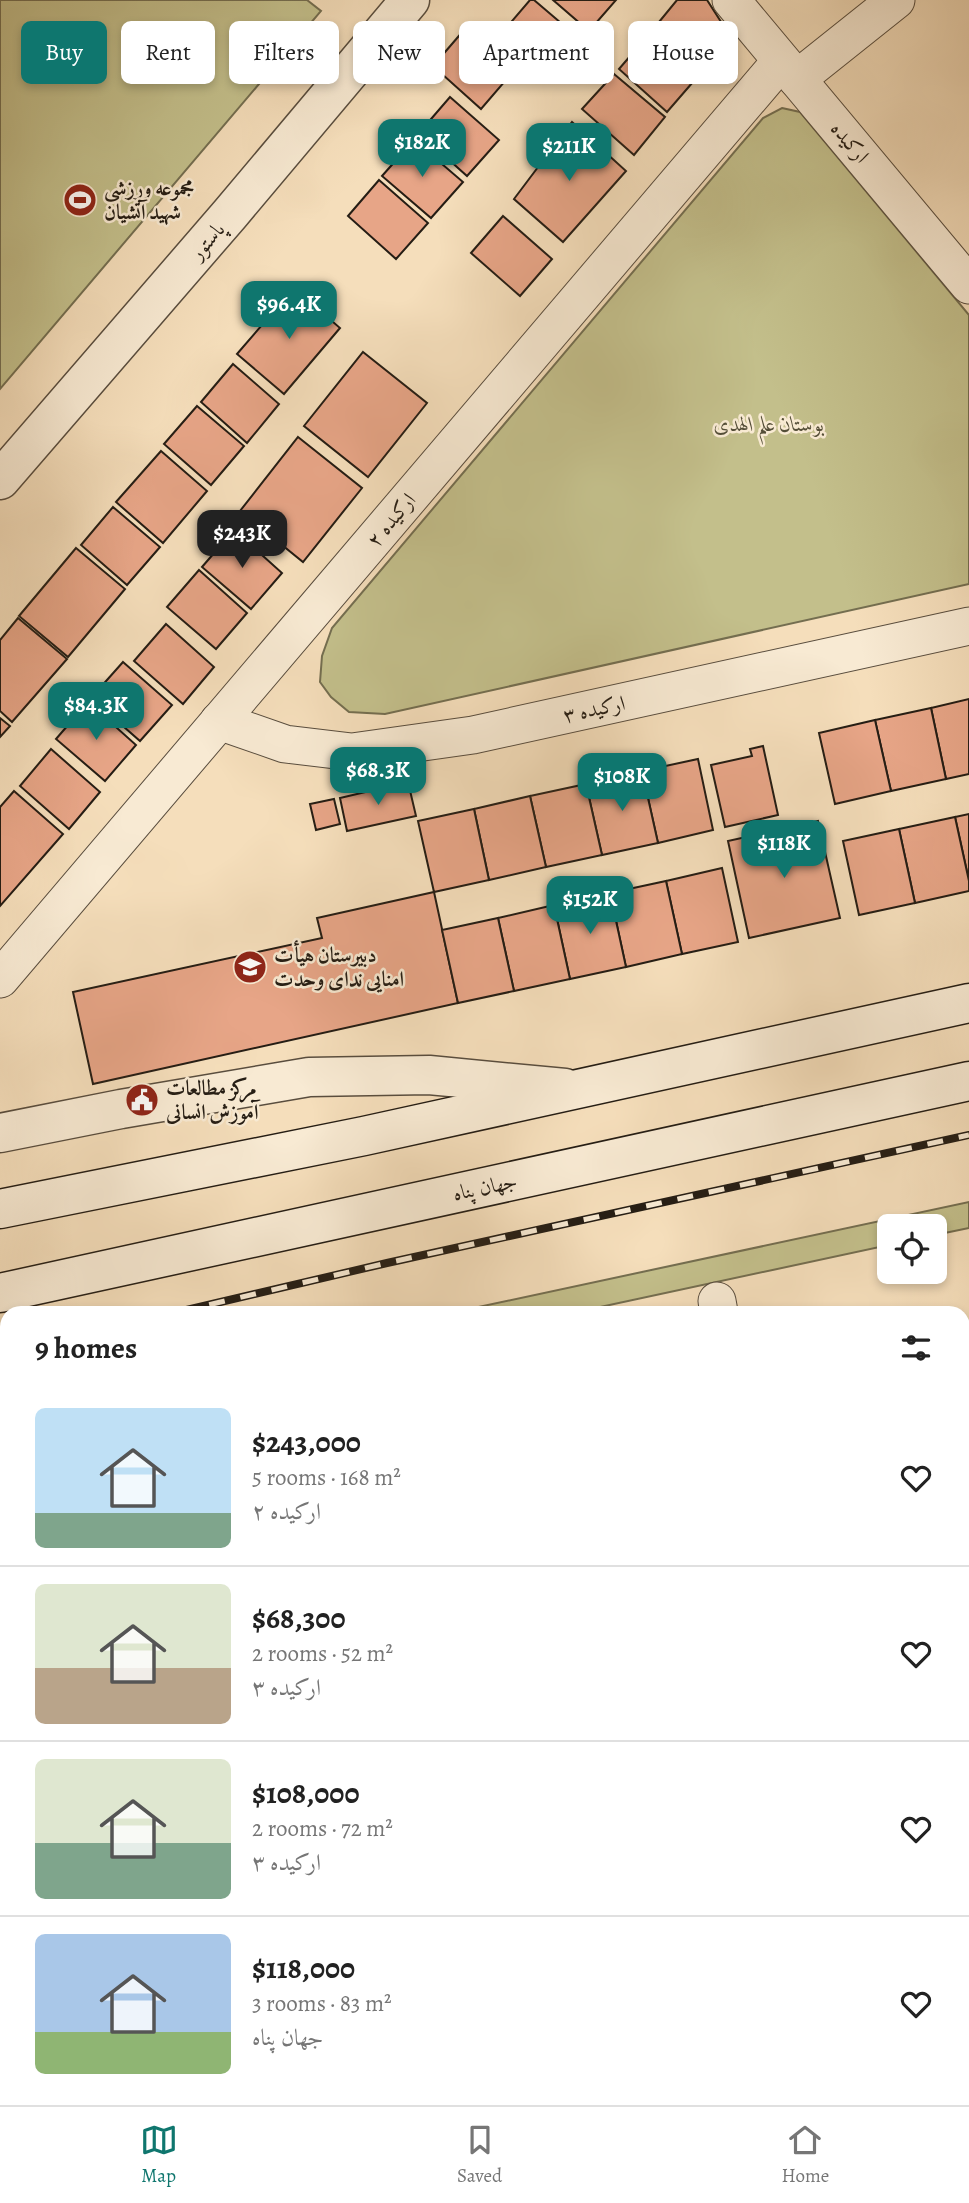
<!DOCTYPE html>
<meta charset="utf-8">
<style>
:root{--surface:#fff;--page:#f6f6f6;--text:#222;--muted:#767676;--line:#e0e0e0;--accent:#0f766e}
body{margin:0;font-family:Alegreya,Amiri,serif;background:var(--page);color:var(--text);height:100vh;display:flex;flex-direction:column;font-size:26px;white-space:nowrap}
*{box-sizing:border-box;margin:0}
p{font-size:23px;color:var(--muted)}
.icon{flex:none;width:38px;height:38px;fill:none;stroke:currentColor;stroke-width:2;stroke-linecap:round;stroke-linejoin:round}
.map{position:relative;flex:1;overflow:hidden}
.panel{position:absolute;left:0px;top:1306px;width:970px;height:800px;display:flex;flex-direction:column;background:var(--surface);border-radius:21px 21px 0 0;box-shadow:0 4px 10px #0003}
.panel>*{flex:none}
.hud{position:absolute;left:21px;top:21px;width:928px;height:63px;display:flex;gap:14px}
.fabs{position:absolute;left:877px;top:1214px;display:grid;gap:14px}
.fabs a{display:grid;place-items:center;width:70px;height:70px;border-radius:10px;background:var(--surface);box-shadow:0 4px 10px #0003;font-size:35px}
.price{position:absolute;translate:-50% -60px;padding:0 16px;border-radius:14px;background:var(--accent);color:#fff;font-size:23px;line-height:46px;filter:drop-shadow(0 2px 4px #0008)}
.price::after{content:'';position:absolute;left:50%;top:42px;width:21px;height:16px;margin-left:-10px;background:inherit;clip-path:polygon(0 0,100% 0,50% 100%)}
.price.active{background:#222;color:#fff}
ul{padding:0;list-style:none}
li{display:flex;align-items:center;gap:21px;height:175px;padding:0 35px}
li+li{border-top:2px solid var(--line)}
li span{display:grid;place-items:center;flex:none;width:196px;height:140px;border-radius:10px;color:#555}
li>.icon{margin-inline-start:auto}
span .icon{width:84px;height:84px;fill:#fffc;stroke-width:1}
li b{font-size:30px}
h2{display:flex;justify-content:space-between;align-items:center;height:84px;padding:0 35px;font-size:30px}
.pill{padding:0 24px;border-radius:10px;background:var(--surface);box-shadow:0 4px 10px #0003;font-size:24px;line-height:63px}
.pill.active{background:var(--accent);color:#fff}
.tab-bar{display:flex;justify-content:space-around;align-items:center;height:98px;border-top:2px solid var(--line);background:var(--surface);font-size:19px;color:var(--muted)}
.tab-bar a{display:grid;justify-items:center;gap:4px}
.tab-bar .active{color:var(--accent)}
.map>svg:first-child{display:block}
.green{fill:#c3bf8b;stroke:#746e50;stroke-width:2}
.building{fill:#e7a587;stroke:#251d14;stroke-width:2}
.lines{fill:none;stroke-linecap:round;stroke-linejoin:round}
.minor-casing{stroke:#594d3e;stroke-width:39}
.tertiary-casing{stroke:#594d3e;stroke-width:41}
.secondary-casing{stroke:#251d14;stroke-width:41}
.minor{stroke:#f8ead3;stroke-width:37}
.tertiary{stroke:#f8ead3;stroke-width:38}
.secondary{stroke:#f8ead3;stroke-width:38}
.rail-casing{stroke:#251d14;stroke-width:8}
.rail{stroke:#f8ead3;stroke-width:5;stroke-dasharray:16;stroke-linecap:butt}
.labels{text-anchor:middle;stroke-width:5;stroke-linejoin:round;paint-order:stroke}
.street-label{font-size:21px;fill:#251d14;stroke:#f8ead3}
.poi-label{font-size:21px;font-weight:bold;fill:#251d14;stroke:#f8ead3;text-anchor:start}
.park-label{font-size:21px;font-style:italic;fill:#544e38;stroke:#f8ead3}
</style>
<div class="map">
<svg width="969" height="2105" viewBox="0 0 969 2105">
<rect width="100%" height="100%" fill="#f5debb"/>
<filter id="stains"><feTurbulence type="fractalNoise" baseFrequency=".00286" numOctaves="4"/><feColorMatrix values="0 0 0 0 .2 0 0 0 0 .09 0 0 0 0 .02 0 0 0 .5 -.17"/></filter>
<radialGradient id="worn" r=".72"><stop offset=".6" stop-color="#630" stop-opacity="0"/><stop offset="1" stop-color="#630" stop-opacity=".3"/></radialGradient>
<!-- green -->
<g class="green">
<path d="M0,0h307l14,11 -321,378z"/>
<path d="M782,108l18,4 169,203v269l-584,130 -36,-2 -18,-15 -11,-15 2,-26 10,-28 431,-510z"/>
<path d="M969,1202v26l-34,7 -1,-8h-45v18l-312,67h-122z"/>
<path d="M7,1450v154l-7,-5v-147z"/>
</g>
<!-- building -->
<g class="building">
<path d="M530,0h4l47,40 -32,37 -48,-43z"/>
<path d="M553,0h63l-27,31z"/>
<path d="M677,0h30l25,39 -33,36 -49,-42z"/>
<path d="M464,30l48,43 -31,36 -48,-43z"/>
<path d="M650,33l49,42 -32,37 -48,-43z"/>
<path d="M614,74l51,43 -31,38 -52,-46z"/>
<path d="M450,97l49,43 -32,36 -48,-43z"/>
<path d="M572,122l54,49 -63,71 -49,-43z"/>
<path d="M414,140l49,42 -32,36 -49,-42z"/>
<path d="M379,180l49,43 -32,36 -48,-43z"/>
<path d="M503,216l49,43 -32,37 -49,-43z"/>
<path d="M294,288l46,40 -56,66 -47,-40z"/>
<path d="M363,352l64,51 -59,74 -64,-51z"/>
<path d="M233,364l46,40 -32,39 -46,-41z"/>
<path d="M197,406l47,40 -33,39 -47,-41z"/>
<path d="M298,437l64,51 -59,74 -63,-51z"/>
<path d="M161,451l46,40 -44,52 -47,-41z"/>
<path d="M113,507l47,40 -33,38 -46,-40z"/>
<path d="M234,530l48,43 -31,36 -49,-42z"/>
<path d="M76,548l49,41 -57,68 -49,-41z"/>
<path d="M199,570l48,43 -31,36 -49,-42z"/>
<path d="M18,618l49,41 -55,63 -12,-11v-71z"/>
<path d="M166,624l48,43 -31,37 -49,-43z"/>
<path d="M123,662l49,43 -32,36 -49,-43z"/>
<path d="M969,699v75l-23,5 -15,-71z"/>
<path d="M88,702l48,43 -31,36 -49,-42z"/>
<path d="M931,708l15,71 -55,12 -16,-71z"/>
<path d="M0,718l10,8 -10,11z"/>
<path d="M875,720l16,71 -56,13 -16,-71z"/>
<path d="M763,746l15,69 -53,12 -14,-62 41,-9 -2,-7z"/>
<path d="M51,749l49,43 -31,37 -49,-43z"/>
<path d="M698,759l15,71 -55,13 -16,-72z"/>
<path d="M642,771l16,72 -56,12 -16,-71z"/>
<path d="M408,782l8,34 -69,15 -7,-33z"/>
<path d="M586,784l16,71 -56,12 -16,-71z"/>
<path d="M14,791l49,43 -63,72v-99z"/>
<path d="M530,796l16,71 -57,13 -15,-71z"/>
<path d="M334,799l6,25 -24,6 -6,-26z"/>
<path d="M474,809l15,71 -55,12 -16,-71z"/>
<path d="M969,814v67l-14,-64z"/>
<path d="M955,817l14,64v10l-54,12 -16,-74z"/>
<path d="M818,821l22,97 -91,20 -21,-97z"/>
<path d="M899,829l16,74 -56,12 -16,-74z"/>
<path d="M722,868l16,74 -56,12 -16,-73z"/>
<path d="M666,881l16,73 -56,13 -16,-74z"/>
<path d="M434,892l24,111 -365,81 -20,-92 249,-54 -5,-20z"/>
<path d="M610,893l16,74 -56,12 -16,-74z"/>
<path d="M554,905l16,74 -56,12 -16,-73z"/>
<path d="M498,918l16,73 -56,12 -16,-73z"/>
<path d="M0,1673l7,5v59l-4,7 -3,-2z"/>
<path d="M7,1803v25l-7,-4v-10z"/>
<path d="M962,1894h4l3,23v33l-7,2z"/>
<path d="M0,1895l7,4v69l-7,-4z"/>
<path d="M68,2098h99l-4,7h-84z"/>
<path d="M245,2098h85l-4,7h-70z"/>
</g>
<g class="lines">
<defs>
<g id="minor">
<path d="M731,0l238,285"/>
<path d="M797,79l99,-79"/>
<path d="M219,721l66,23 67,8 121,-17 496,-109"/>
<path d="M0,979l781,-918"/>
<path d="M717,1301l2,11"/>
<path d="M0,2067l7,-12"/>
<path d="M378,2105l5,-7"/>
</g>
<g id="tertiary">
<path d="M0,480l230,-266 180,-214"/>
<path d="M0,1133l121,-24 188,-32 120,-2 136,13"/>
<path d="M0,1643l7,4"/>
<path d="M962,2014l7,-2"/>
<path d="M691,2098l26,7"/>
<path d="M768,2105l17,-7"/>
</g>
<g id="secondary">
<path d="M0,1209l364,-73 605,-133"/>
<path d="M0,1293l969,-212"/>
</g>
</defs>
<!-- minor casing -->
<use href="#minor" class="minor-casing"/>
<!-- tertiary casing -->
<use href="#tertiary" class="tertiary-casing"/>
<!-- secondary casing -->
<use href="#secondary" class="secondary-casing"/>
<!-- minor -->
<use href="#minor" class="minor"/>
<!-- tertiary -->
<use href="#tertiary" class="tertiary"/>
<!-- secondary -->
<use href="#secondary" class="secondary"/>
<defs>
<g id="rail">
<path d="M178,1312l209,-49 582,-128"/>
<path d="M0,1355l7,-2"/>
</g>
</defs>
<!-- rail casing -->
<use href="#rail" class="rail-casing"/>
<!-- rail -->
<use href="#rail" class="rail"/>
</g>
<!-- icons -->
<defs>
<symbol id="stadium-disc" viewBox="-11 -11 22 22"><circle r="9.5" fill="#8f2418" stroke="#f8ead3"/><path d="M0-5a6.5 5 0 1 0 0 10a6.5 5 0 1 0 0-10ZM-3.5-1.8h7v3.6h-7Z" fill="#fff"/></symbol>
<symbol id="school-disc" viewBox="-11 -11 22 22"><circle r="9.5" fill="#8f2418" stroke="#f8ead3"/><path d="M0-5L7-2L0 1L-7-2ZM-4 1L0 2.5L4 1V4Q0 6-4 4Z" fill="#fff"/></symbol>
<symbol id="civic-disc" viewBox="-11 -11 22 22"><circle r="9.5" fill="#8f2418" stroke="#f8ead3"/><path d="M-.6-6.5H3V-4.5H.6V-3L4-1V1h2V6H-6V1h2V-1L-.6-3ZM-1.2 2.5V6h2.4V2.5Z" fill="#fff"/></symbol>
</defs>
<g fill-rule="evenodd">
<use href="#stadium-disc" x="61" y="181" width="38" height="38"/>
<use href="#school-disc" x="231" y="948" width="38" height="38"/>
<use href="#civic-disc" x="123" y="1081" width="38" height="38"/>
</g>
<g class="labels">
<!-- street labels -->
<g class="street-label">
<text transform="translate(850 142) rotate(50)" y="7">ارکیده</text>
<text transform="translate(207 241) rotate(-49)" y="7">پاستور</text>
<text transform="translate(391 520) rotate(-50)" y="7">ارکیده ۲</text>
<text transform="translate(594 709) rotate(-12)" y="7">ارکیده ۳</text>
<text transform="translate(485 1187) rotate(-12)" y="7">جهان پناه</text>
</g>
<!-- poi labels -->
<g class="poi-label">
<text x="104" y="195">مجموعه ورزشی<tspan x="104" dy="24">شهید آتشیان</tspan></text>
<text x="274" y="962">دبیرستان هیأت<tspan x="274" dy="24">امنایی ندای وحدت</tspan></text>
<text x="166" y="1095">مرکز مطالعات<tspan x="166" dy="24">آموزش انسانی</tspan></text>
</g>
<!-- park labels -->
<g class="park-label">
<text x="769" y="431">بوستان علم الهدی</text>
</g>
</g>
<rect width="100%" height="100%" filter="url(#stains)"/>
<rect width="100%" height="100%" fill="url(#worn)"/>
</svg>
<div class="fabs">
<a><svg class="icon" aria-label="locate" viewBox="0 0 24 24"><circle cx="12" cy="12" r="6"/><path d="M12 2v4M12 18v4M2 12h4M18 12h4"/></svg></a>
</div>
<b class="price" style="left:422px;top:179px">$182K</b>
<b class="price" style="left:569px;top:183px">$211K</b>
<b class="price" style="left:289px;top:341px">$96.4K</b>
<b class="price active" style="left:242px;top:570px">$243K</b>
<b class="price" style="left:96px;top:742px">$84.3K</b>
<b class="price" style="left:378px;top:807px">$68.3K</b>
<b class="price" style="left:622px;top:813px">$108K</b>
<b class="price" style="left:784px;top:880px">$118K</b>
<b class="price" style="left:590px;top:936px">$152K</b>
<div class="hud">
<a class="pill active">Buy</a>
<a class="pill">Rent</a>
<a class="pill">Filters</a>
<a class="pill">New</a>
<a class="pill">Apartment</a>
<a class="pill">House</a>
</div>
<section class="panel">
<h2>9 homes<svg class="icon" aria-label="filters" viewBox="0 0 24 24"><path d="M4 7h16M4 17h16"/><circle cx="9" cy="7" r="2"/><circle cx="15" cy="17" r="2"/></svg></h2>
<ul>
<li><span style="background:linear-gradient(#bfe0f5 75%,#7fa58c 0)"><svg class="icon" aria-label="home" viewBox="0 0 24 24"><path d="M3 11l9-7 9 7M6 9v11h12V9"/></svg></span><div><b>$243,000</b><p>5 rooms · 168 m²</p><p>ارکیده ۲</p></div><svg class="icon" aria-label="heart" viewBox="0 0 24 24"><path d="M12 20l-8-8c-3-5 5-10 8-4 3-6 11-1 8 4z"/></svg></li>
<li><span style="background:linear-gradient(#dfe7d0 60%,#b9a48a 0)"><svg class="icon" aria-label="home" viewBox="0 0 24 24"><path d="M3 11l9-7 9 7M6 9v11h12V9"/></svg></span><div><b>$68,300</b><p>2 rooms · 52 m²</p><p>ارکیده ۳</p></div><svg class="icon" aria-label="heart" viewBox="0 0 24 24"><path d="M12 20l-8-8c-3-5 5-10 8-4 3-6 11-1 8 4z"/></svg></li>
<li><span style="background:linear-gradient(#dfe7d0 60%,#7fa58c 0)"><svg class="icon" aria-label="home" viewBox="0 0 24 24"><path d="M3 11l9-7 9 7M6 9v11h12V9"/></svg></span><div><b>$108,000</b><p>2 rooms · 72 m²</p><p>ارکیده ۳</p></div><svg class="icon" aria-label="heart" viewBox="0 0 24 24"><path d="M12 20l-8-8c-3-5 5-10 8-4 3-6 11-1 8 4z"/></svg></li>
<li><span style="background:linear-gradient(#a9c7e8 70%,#8fb573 0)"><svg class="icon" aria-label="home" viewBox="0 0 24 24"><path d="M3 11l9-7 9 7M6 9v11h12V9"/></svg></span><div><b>$118,000</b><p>3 rooms · 83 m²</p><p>جهان پناه</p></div><svg class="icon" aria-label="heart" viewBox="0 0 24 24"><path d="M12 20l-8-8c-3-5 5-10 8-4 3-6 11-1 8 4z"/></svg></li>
</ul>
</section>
</div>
<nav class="tab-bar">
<a class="active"><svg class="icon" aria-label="map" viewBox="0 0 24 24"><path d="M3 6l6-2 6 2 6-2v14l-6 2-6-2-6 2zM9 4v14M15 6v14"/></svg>Map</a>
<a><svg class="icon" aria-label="saved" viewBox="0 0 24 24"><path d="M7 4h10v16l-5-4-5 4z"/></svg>Saved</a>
<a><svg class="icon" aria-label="home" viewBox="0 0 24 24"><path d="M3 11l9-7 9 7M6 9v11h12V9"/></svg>Home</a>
</nav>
